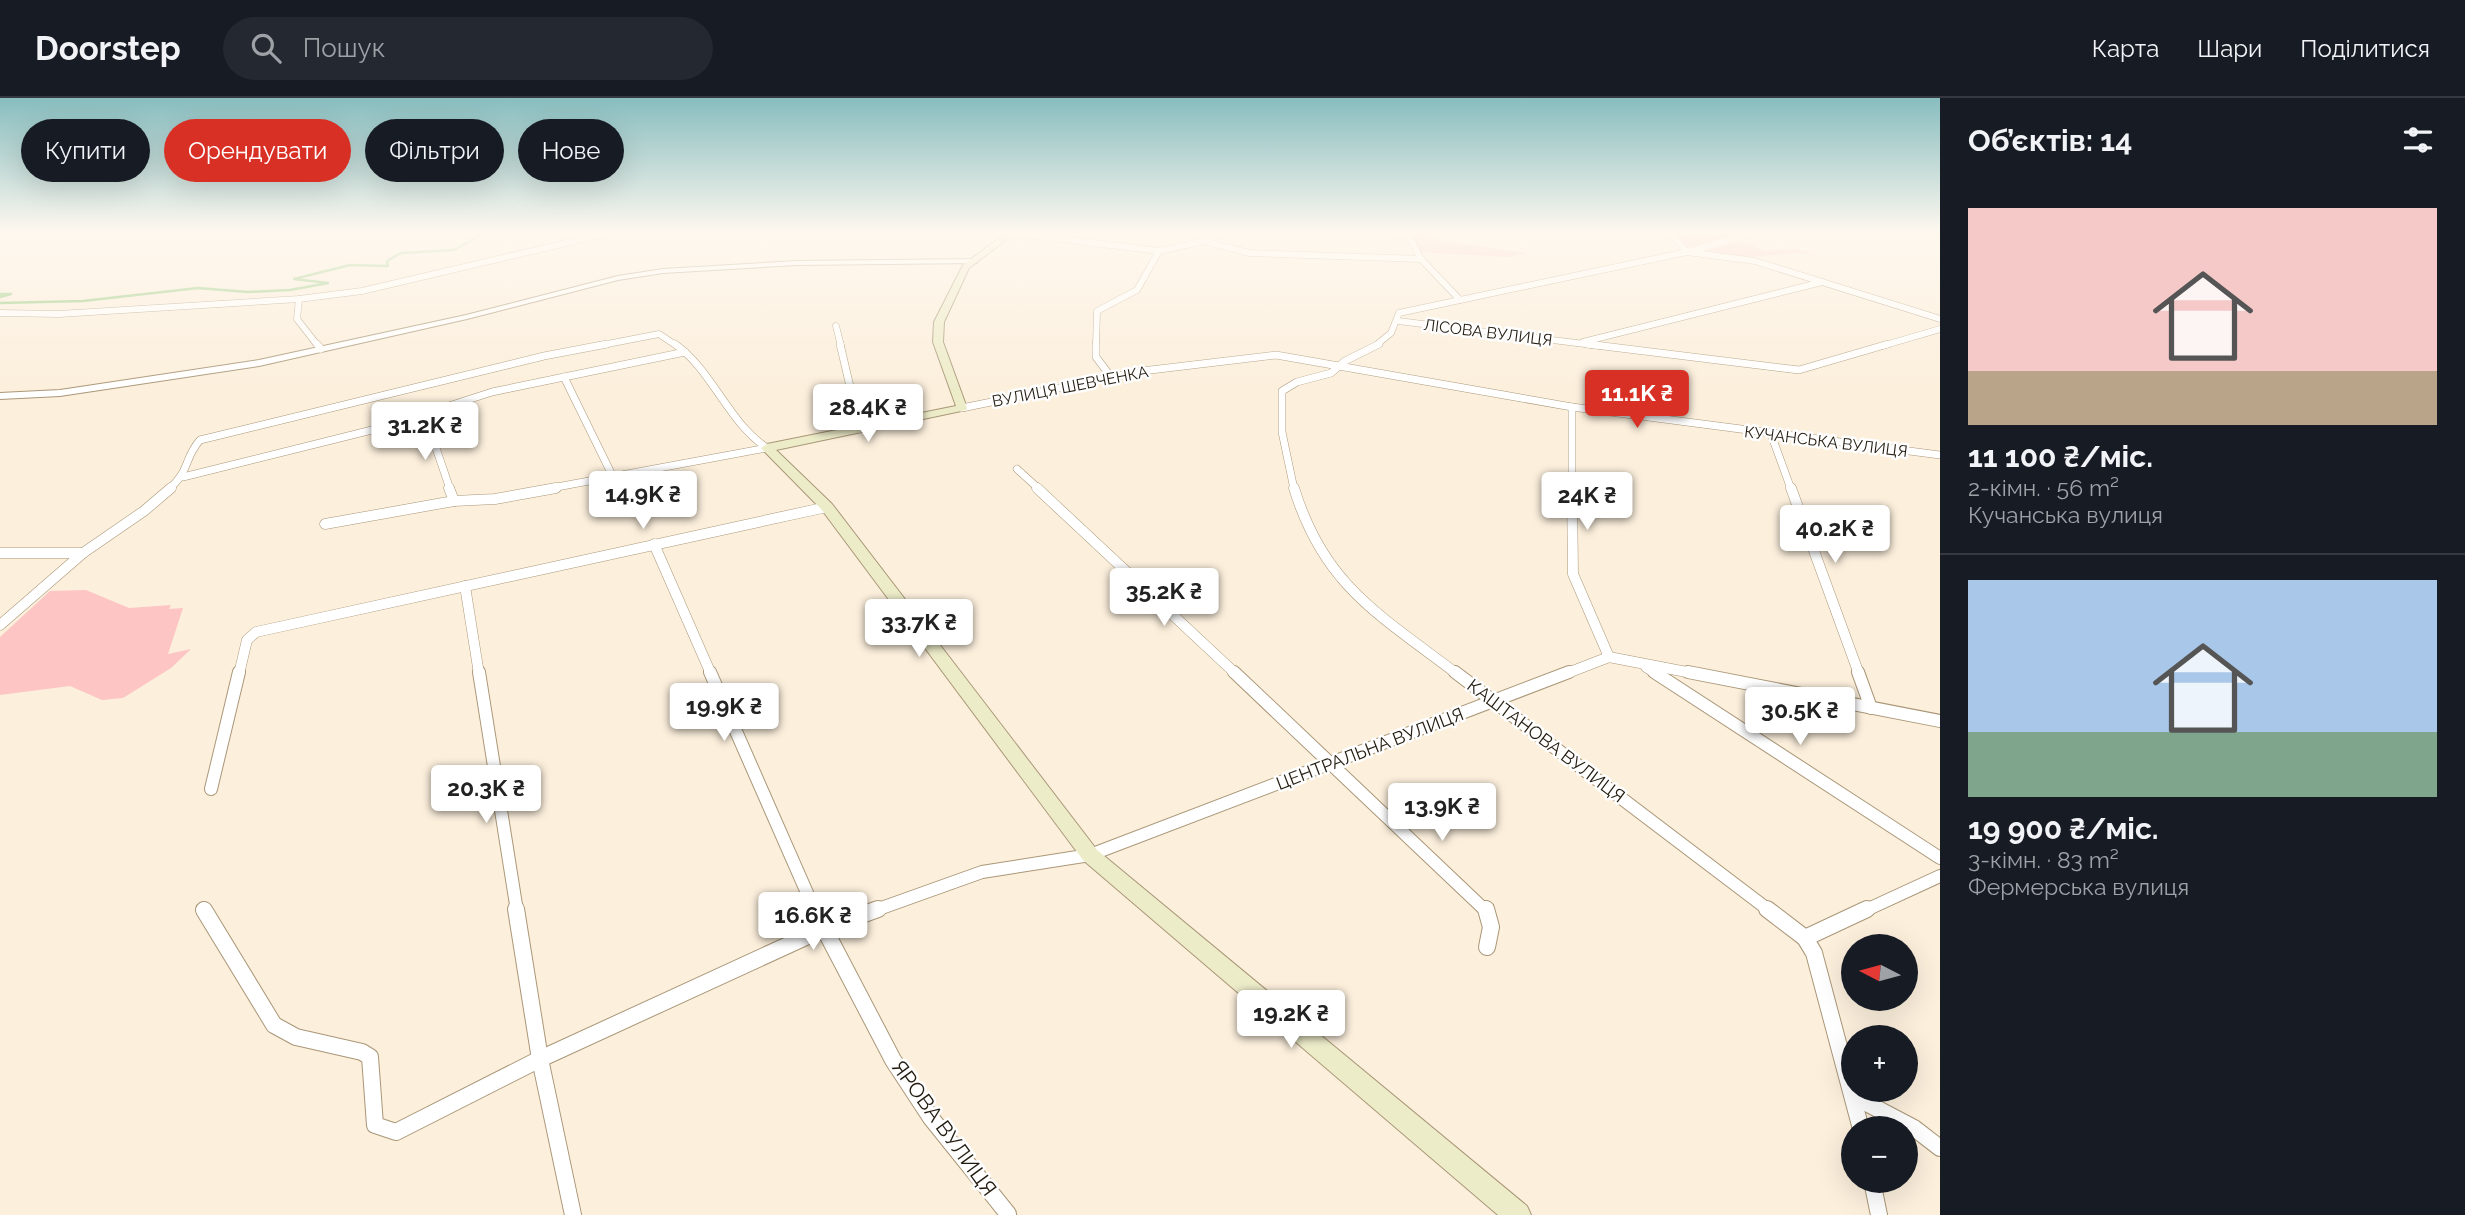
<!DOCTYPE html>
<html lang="uk">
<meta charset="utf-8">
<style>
:root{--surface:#171b24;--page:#242831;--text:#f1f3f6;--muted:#9ea1a6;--line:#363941;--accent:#d93025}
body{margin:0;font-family:Raleway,sans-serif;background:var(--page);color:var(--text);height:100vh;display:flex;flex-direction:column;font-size:26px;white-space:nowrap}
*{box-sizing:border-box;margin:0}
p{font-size:23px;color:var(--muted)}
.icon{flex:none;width:38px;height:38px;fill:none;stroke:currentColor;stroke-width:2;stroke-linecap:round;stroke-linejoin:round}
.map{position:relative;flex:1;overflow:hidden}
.side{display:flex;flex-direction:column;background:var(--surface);width:525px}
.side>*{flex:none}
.top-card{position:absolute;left:21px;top:21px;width:665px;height:63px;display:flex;gap:14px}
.needle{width:46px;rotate:276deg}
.controls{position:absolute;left:1841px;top:836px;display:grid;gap:14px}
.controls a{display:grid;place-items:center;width:77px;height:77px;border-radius:50%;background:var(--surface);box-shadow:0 7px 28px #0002;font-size:35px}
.price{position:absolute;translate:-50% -60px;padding:0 16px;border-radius:7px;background:#fff;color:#222;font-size:23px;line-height:46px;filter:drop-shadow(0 2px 4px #0008)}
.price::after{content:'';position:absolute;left:50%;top:42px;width:21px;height:16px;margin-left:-10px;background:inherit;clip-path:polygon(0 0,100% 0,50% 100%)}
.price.active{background:var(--accent);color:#fff}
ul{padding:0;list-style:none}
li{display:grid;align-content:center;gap:14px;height:371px;padding:0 28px}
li+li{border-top:2px solid var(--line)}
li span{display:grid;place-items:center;height:217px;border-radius:0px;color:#555}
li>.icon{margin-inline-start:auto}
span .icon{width:126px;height:126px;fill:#fffc;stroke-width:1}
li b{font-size:30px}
h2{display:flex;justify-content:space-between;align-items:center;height:84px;padding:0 28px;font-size:30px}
.chip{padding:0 24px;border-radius:32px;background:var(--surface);box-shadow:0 7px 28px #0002;font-size:24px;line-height:63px}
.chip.active{background:var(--accent);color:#fff}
header{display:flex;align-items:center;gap:42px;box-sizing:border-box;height:98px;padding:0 35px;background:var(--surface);border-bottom:2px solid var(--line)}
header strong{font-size:33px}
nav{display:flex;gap:38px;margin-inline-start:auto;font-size:24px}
.search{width:490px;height:63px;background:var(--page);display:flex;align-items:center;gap:18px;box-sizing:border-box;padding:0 24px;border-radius:38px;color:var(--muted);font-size:26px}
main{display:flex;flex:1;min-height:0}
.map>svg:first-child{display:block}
.green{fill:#fdc5c3}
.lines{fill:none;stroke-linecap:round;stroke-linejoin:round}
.stream{stroke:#98cb82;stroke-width:2.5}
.minor-far4-casing{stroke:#aa9778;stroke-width:7}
.minor-far3-casing{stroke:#aa9778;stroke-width:8}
.minor-far2-casing{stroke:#aa9778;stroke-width:11}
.minor-far1-casing{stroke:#aa9778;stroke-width:14}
.minor-casing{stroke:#aa9778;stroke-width:18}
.tertiary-casing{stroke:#aa9778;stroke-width:2}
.secondary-casing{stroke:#aa9778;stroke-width:2}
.minor-far4{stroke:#fff;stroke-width:6}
.minor-far3{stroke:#fff;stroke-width:7}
.minor-far2{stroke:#fff;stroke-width:10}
.minor-far1{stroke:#fff;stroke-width:12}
.minor{stroke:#fff;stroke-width:16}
.tertiary{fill:#fff;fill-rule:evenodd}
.secondary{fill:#edecc9;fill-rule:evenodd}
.labels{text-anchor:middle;stroke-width:5;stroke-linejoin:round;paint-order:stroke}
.far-street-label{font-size:16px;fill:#211a0e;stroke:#fefefe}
.street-label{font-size:18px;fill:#211a0e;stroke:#fefefe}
.near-street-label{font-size:21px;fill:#211a0e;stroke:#fefefe}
</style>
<header>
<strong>Doorstep</strong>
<div class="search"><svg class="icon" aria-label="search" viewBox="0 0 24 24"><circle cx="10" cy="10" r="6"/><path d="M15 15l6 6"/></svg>Пошук</div>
<nav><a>Карта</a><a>Шари</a><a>Поділитися</a></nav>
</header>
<main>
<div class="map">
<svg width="1940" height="1117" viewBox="0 0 1940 1117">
<rect width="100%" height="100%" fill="#fcefdc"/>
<!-- green -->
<g class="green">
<path d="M1672,135h73l-49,14 -13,-1z"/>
<path d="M1411,138l115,17 -18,4 -88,-5z"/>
<path d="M1740,143l25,10 31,-2 17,5c-35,-4 -71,11 -104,-4z"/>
<path d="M86,492l43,18 42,-3 -2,4 14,-1 -15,46 23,-5 -20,19 -48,30 -21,2 -32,-14 -70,9v-58l50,-46z"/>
</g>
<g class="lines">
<!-- stream -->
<g class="stream">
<path d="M0,196h11l-11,3"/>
<path d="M0,205l83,-2 115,-13 50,4 42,-2 38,-7 -34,-4 56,-14 38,1 -1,-5 14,-8 53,-3 30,-17"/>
</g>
<defs>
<g id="minor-far4">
<path d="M1012,135l147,18 45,-10 18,-8"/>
<path d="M1386,135l21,2"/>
<path d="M1670,135l17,19 67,-19"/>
<path d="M1204,143l45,12 172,6"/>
<path d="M299,201l-2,20 21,27"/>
<path d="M1460,202l227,-48 68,9 185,58"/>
<path d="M0,215l59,1 240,-15 63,-8 247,-58"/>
<path d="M1398,223l203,25"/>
<path d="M836,228l5,20"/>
<path d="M1583,244l239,-60"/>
<path d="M597,248l62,-12 18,12"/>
<path d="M1096,248l1,-35 40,-21 22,-39"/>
<path d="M1375,248l16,-13 8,-20 61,-13 -39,-41 -14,-26"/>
<path d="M1882,248l58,-17"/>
</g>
<g id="minor-far3">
<path d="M317,246l4,5"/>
<path d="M675,246c38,27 52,77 92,104"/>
<path d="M840,246l20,85"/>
<path d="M1096,246v13l15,20"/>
<path d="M1587,246l212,26 89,-26"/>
<path d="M564,279l49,100"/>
<path d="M1572,309v82"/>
<path d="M962,310l180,-37 134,-16 296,52 368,48"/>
<path d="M424,315l26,76"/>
<path d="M1771,336l20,55"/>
<path d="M1017,371l22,20"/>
<path d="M183,379l201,-50 108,-35 193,-40"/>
<path d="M169,391c21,-18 15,-31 31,-49l344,-84 63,-12"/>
<path d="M546,391l221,-41"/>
<path d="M1294,391l-12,-57v-41l15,-9 34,-9 14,-12 34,-17"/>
</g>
<g id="minor-far2">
<path d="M449,390l5,13"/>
<path d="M1037,390l199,186"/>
<path d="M1294,390c30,98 86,127 163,186"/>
<path d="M1572,390l1,86 36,83"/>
<path d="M1791,390l68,186"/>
<path d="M325,426l129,-23 41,-2 61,-11"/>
<path d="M654,446l57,130"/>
<path d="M0,455h83"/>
<path d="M465,488l14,88"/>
<path d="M0,527l83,-72 61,-42 27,-23"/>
<path d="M1646,569l11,7"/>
<path d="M239,576l8,-34 9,-8 571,-125"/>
<path d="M1565,576l44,-17 88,17"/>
</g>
<g id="minor-far1">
<path d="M479,574l38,239"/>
<path d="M710,574l105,239"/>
<path d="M1234,574l252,239"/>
<path d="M1455,574l315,239"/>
<path d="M1654,574l286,186"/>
<path d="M1688,574l252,49"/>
<path d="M1858,574l13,36"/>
<path d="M211,691l28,-117"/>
<path d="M873,813l109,-39 108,-17 479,-183"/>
<path d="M1864,813l76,-35"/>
</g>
<g id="minor">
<path d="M516,811l24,150 33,156"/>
<path d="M814,811l79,151 38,58 77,96"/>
<path d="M1486,811l5,18 -4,20"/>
<path d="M1767,811l38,29 9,15 47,176"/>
<path d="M204,812l70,115 22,12 66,15 8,5 5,68 21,7 144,-73 283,-130 55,-20"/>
<path d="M1805,840l62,-29"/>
<path d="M1855,999l59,31 26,20"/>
<path d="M1872,1083l7,34"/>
</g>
<path id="tertiary" d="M974,161l3,4 -180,2 -134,8 -45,7 -151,39 -208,47 -199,30 -60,3v-6l60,-3 199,-30 207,-45 152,-39 45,-7 134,-8z"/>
<path id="secondary" d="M1006,135h9l-46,35 -25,54 -1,20 24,66 -1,2 -190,40 56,54 265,346 430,356 4,9h-33l-415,-355 -261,-350 -61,-62 6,-4 189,-38 -23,-64 1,-20 29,-57z"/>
</defs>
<!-- minor-far4 casing -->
<use href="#minor-far4" class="minor-far4-casing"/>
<!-- minor-far3 casing -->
<use href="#minor-far3" class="minor-far3-casing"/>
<!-- minor-far2 casing -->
<use href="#minor-far2" class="minor-far2-casing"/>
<!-- minor-far1 casing -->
<use href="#minor-far1" class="minor-far1-casing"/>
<!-- minor casing -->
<use href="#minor" class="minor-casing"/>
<!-- tertiary casing -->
<use href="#tertiary" class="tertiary-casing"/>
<!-- secondary casing -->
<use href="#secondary" class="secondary-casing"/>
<!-- minor-far4 -->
<use href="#minor-far4" class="minor-far4"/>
<!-- minor-far3 -->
<use href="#minor-far3" class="minor-far3"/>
<!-- minor-far2 -->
<use href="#minor-far2" class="minor-far2"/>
<!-- minor-far1 -->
<use href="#minor-far1" class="minor-far1"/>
<!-- minor -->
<use href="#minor" class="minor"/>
<!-- tertiary -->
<use href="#tertiary" class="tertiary"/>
<!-- secondary -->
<use href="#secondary" class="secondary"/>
</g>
<!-- sky -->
<linearGradient id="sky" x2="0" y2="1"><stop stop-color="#88bdbf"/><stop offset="0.46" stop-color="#fef8ef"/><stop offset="1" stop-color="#fef8ef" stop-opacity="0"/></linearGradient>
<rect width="1940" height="292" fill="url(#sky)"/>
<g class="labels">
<!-- far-street labels -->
<g class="far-street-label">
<text transform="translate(1488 234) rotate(7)" y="6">ЛІСОВА ВУЛИЦЯ</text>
<text transform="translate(1070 288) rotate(-11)" y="6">ВУЛИЦЯ ШЕВЧЕНКА</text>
<text transform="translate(1826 343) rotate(7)" y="6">КУЧАНСЬКА ВУЛИЦЯ</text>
</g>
<!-- street labels -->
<g class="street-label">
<text transform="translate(1546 643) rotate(37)" y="6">КАШТАНОВА ВУЛИЦЯ</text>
<text transform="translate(1370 651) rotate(-21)" y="6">ЦЕНТРАЛЬНА ВУЛИЦЯ</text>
</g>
<!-- near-street labels -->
<g class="near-street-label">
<text transform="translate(944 1030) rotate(54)" y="7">ЯРОВА ВУЛИЦЯ</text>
</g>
</g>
</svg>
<div class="controls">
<a><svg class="needle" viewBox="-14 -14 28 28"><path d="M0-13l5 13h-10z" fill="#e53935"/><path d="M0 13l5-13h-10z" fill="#9ea1a6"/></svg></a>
<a>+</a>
<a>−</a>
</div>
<b class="price active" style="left:1637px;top:332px">11.1K ₴</b>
<b class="price" style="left:868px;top:346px">28.4K ₴</b>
<b class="price" style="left:425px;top:364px">31.2K ₴</b>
<b class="price" style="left:643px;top:433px">14.9K ₴</b>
<b class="price" style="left:1587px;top:434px">24K ₴</b>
<b class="price" style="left:1835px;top:467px">40.2K ₴</b>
<b class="price" style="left:1164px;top:530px">35.2K ₴</b>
<b class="price" style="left:919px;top:561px">33.7K ₴</b>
<b class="price" style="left:724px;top:645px">19.9K ₴</b>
<b class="price" style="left:1800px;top:649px">30.5K ₴</b>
<b class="price" style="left:486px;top:727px">20.3K ₴</b>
<b class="price" style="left:1442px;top:745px">13.9K ₴</b>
<b class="price" style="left:813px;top:854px">16.6K ₴</b>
<b class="price" style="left:1291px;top:952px">19.2K ₴</b>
<div class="top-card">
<a class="chip">Купити</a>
<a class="chip active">Орендувати</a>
<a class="chip">Фільтри</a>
<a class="chip">Нове</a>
</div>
</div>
<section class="side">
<h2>Об’єктів: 14<svg class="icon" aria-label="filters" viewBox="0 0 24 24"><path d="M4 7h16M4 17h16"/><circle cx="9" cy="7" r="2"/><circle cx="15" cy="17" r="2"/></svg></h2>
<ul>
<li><span style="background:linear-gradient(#f6c9c9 75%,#b9a48a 0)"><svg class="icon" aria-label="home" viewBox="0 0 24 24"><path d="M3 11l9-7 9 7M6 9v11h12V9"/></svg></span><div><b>11 100 ₴/міс.</b><p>2-кімн. · 56 m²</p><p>Кучанська вулиця</p></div></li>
<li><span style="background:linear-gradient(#a9c7e8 70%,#7fa58c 0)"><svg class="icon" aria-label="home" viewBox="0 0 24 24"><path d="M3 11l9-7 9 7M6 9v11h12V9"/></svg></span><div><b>19 900 ₴/міс.</b><p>3-кімн. · 83 m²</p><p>Фермерська вулиця</p></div></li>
</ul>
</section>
</main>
